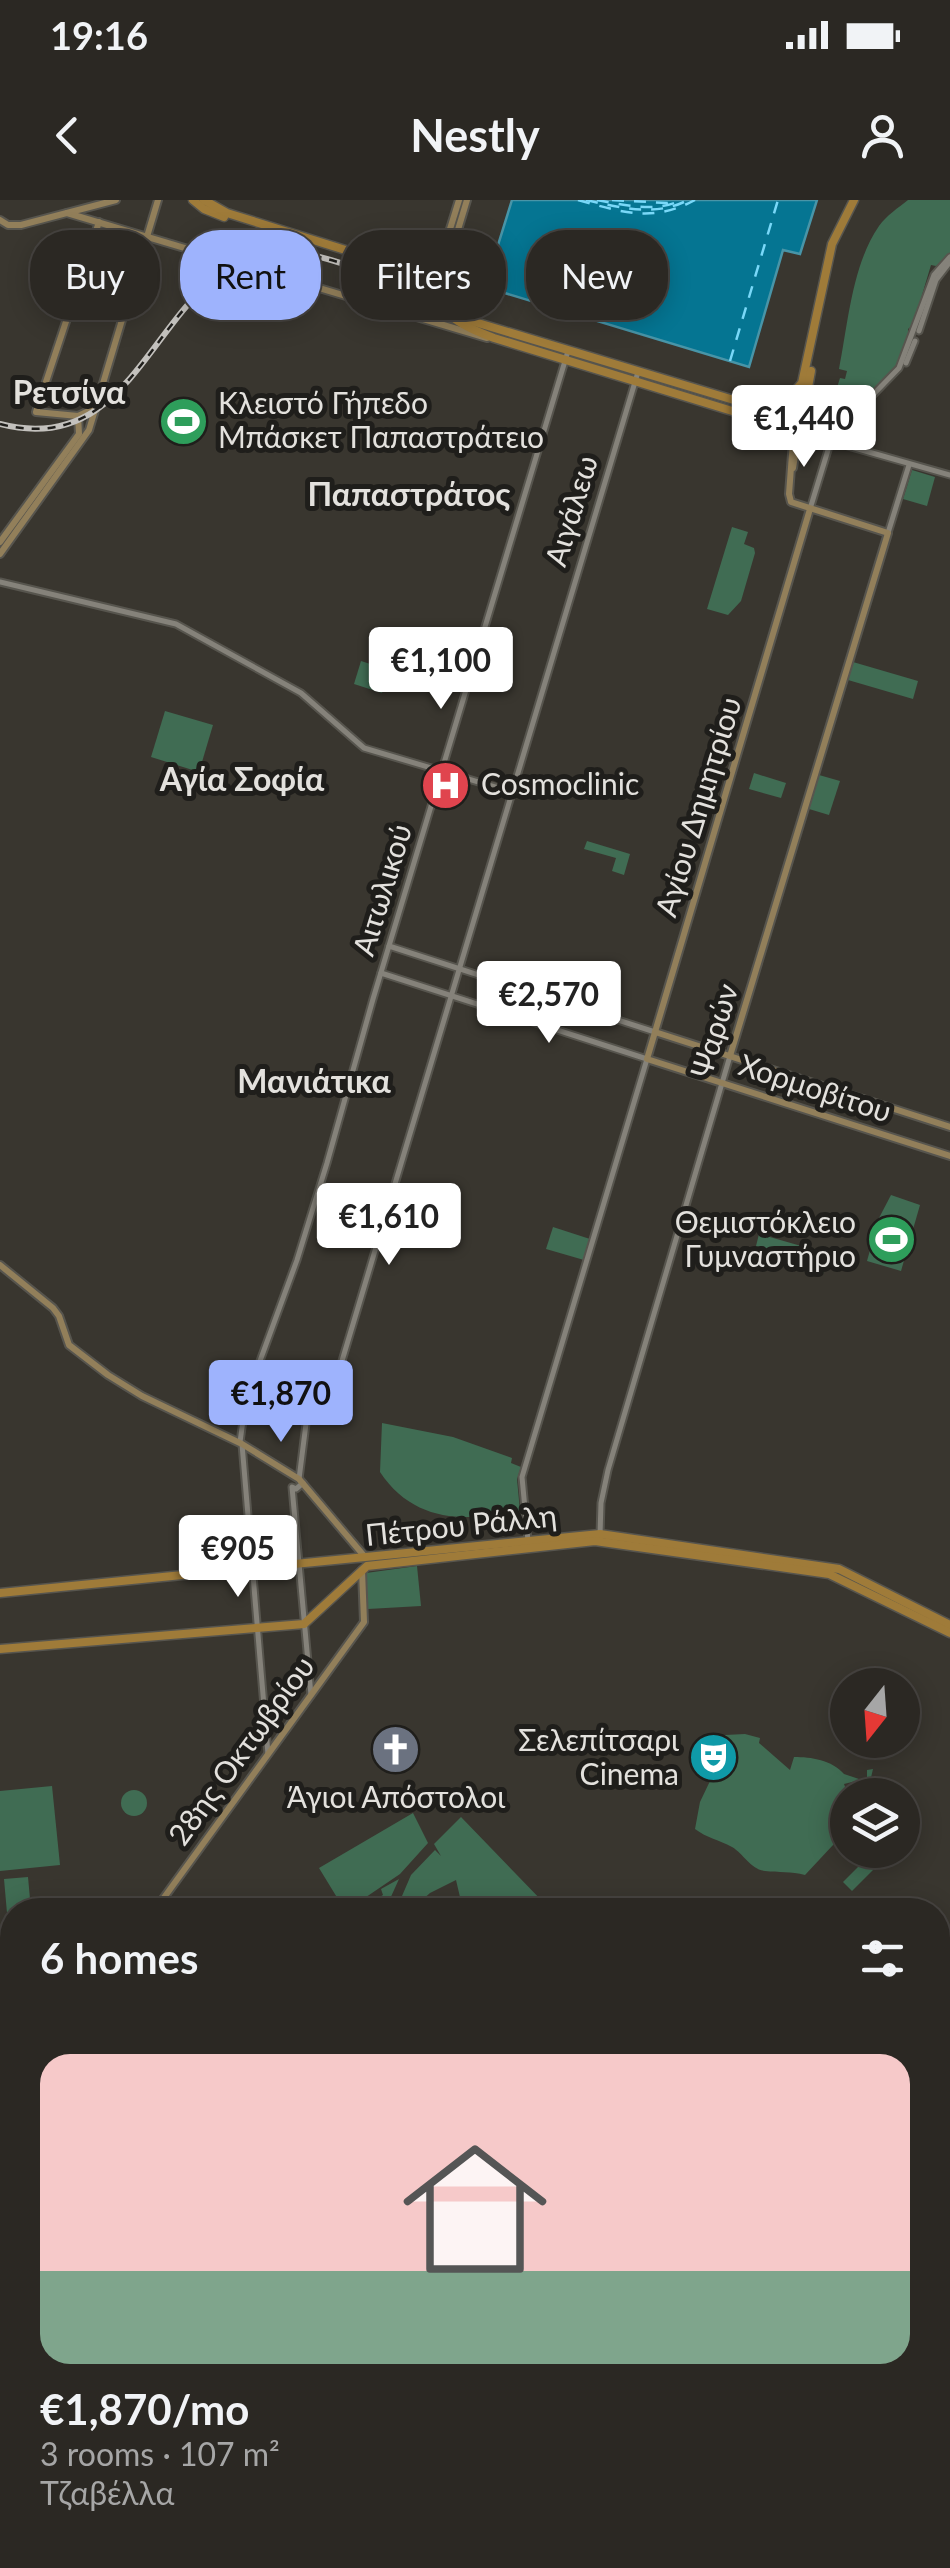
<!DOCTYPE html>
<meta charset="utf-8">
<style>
:root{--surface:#2b2823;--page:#373430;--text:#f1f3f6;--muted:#a6a6a6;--line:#474441;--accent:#9eb3fd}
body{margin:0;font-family:Lato,sans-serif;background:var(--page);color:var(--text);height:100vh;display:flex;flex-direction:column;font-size:38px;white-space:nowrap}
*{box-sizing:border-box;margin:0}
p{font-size:32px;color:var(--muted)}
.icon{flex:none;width:55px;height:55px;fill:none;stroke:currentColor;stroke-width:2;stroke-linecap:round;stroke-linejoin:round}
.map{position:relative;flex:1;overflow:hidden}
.side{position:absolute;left:0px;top:1698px;width:950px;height:672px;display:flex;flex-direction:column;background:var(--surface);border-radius:40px 40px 0 0;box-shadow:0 5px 25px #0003,0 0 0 2px var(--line)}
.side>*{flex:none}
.top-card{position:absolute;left:30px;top:30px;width:890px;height:90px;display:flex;gap:20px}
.needle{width:65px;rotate:197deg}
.buttons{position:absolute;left:830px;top:1468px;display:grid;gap:20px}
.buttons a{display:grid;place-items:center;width:90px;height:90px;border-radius:50%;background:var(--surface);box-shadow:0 5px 25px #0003,0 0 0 2px var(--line);font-size:50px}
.price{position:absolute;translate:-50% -85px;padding:0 22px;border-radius:10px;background:#fff;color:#222;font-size:32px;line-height:65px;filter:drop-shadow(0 2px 5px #0008)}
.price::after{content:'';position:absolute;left:50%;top:60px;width:30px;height:22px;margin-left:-15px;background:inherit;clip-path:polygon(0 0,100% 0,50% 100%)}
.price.selected{background:var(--accent);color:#111}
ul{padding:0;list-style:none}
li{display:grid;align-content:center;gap:20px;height:530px;padding:0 40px}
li+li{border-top:2px solid var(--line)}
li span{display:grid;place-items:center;height:310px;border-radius:30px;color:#555}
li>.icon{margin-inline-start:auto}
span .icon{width:180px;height:180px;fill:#fffc;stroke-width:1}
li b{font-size:42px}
h2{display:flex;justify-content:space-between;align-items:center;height:120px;padding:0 40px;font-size:42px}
.chip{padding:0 35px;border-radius:40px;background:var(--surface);box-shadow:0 5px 25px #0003,0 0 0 2px var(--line);font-size:35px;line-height:90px}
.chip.selected{background:var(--accent);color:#111}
.status{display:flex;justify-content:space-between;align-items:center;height:70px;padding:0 50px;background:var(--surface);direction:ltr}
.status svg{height:28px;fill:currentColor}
header{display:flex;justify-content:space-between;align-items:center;height:130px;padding:0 40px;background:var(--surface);font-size:45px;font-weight:700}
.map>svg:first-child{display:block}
.green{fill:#406c53}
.water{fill:#057592;stroke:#4895a8;stroke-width:2.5}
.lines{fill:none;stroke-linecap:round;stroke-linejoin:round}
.ferry{stroke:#79d8f8;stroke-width:2.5;stroke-dasharray:12 10;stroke-linecap:butt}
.tertiary-casing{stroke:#57554e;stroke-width:9}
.secondary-casing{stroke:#57554e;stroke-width:10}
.primary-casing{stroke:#57554e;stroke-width:11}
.tertiary{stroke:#85827a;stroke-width:5}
.secondary{stroke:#927f5a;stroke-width:6}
.primary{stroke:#9f7b39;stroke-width:8}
.rail-casing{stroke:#c3c1bd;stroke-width:6}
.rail{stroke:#1f1e1b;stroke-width:2.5;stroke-dasharray:8;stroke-linecap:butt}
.labels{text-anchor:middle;stroke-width:10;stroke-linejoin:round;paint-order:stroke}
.poi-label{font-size:30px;fill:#e3e1dd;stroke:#1f1e1b;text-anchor:start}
.street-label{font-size:30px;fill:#e3e1dd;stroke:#1f1e1b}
.neighbourhood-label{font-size:32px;font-weight:bold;fill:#e3e1dd;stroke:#1f1e1b}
</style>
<div class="status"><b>19:16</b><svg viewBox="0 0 49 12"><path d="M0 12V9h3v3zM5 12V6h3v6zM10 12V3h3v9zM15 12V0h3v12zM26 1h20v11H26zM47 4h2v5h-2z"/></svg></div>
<header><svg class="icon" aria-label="back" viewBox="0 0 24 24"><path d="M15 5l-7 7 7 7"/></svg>Nestly<svg class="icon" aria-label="person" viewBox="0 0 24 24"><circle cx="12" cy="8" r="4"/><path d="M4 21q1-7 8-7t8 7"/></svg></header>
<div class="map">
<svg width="950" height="2368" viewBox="0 0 950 2368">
<rect width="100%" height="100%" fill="#39362f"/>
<!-- green -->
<g class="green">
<path d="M908,0h42v54l-14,12 -5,-1 -18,60 -5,4v15l-8,21 -71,71 -7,-1 18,-57 5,1 2,-8 -8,-2c9,-45 13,-104 40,-143 8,-11 19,-18 29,-26z"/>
<path d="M174,206l25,8 -7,22 -25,-7z"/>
<path d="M912,270l23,7 -8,29 -24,-7z"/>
<path d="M732,327l16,5 -4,12 10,4 1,5 -14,48 -13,14 -21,-6z"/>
<path d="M361,461l28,9 -7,23 -28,-9z"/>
<path d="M853,462l65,19 -5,18 -65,-19z"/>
<path d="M165,511l48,14 -14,47 -48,-15z"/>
<path d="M754,573l32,10 -5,15 -32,-9z"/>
<path d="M819,575l21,6 -11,34 -20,-6z"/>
<path d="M587,641l43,13 -6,21 -12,-4 4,-13 -32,-9z"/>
<path d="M891,995l29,10 -19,66 -34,-10 12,-43z"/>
<path d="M553,1027l37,12 -6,21 -38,-11z"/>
<path d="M759,1034l70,20 -6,20 -69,-20z"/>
<path d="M382,1223l71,14 59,21 -1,5 10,4 -4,12 3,32c-55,11 -106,12 -140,-39z"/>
<path d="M417,1366l4,40 -53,3 -2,-36z"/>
<path d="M745,1534l15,4 -1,5 31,27 4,-13c17,0 38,3 50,17l18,6 5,-1v-9l6,-1 -3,13 -7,7 -7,-8 -12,3 4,11 -1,35 -42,45c-14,-4 -26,-2 -40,-4 -15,-2 -21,-17 -33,-24 -13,-7 -25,-9 -37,-18l5,-27 10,-21 -3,-7 6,-3 -1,-6 -8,-2 4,-16 9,2 8,-14z"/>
<path d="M52,1586l8,79 -60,6v-80z"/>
<circle cx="134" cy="1603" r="13"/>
<path d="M413,1613l15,30 -28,31 -53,36h-7l1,-6 -22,-36z"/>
<path d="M461,1617l86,89 3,4h-87l-7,-30 -26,13 -19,17h-15l15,-35 24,-25 6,6 -7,-12z"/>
<path d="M874,1651l9,9 -31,31 -9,-9z"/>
<path d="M28,1677l3,33 -24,3 -3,-34z"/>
<path d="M399,1679l-14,31h-27l25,-15 -2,-6z"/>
</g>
<!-- water -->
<path class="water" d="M512,0h305l-17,54 -17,-4 -34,117 -264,-80z"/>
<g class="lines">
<!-- ferry -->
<g class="ferry">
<path d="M578,0c44,12 74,23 117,0"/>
<path d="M586,0c35,8 70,17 102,0"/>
<path d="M597,0c27,5 60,13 84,0"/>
<path d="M612,0l55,3 6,-3"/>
<path d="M730,161l48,-161"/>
</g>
<defs>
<g id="tertiary">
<path d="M919,131l17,-51 14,-18"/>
<path d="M906,163l9,-22"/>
<path d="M830,241l120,34"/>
<path d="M810,309l22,-72 67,-69 35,-93 16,-18"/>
<path d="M888,333l21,-68"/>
<path d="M0,382l176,42 125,69 63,55 148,44"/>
<path d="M389,746l266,86"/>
<path d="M381,773l266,86 -125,418 6,64"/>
<path d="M240,1242l6,-43 51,-139 30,-97 46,-164 195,-648"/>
<path d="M242,1244l26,310"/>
<path d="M299,1279l9,-71 19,3 311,-1039"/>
<path d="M303,1283l-7,6 -4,-2 19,208"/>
<path d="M600,1335l1,-32 7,-33 122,-414"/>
<path d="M938,1800l12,-40"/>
<path d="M938,1847l12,-13"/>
<path d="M0,2123l12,14"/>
<path d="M938,2210l12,-8"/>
<path d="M938,2323l12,-5"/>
<path d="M938,2329l12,-5"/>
<path d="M741,2358l6,10"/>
<path d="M48,2368l11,-10"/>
<path d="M684,2368l16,-10"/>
<path d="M859,2368l17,-10"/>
</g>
<g id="secondary">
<path d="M67,13l420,125"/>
<path d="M0,20l8,5h13l95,-25"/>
<path d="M436,74l23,-74"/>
<path d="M444,76l23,-76"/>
<path d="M788,200l12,26 -7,42"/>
<path d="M93,209l-15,7 -42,-4 63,-190"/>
<path d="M810,309l-163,550 303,97"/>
<path d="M0,342l79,-108 -1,-18"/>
<path d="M0,354l89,-124 69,-230"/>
<path d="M655,832l295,95"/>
<path d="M730,856l158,-523 -97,-31 -2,-8 5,-66 -10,-22"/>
<path d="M0,1065l53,43 6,8 10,29 39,30 34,21 100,48 57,35 66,78"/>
<path d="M155,1710l209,-288 -2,-52"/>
<path d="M0,1923l12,-17"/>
<path d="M938,2164l12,-8"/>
<path d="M938,2170l12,-8"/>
<path d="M0,2272l12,1"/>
<path d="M0,2279l12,1"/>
<path d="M459,2358l44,10"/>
<path d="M492,2358l43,10"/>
<path d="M604,2368l17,-10"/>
<path d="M616,2368l17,-10"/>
</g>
<g id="primary">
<path d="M193,0l11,9 20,8"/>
<path d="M204,0l23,13 176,55 41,8 4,24 20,20 289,87 31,-8 14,-16 30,-139 22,-44"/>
<path d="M404,73l31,9"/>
<path d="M436,74c-6,38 28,53 58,64l248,76c24,2 46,-2 61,-23"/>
<path d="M751,217l43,14"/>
<path d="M800,231l11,-60"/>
<path d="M0,1393l600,-59 239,35 111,56"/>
<path d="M0,1449l304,-25 63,-58 228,-25 234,33 121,59"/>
</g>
</defs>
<!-- tertiary casing -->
<use href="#tertiary" class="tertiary-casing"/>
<!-- secondary casing -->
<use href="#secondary" class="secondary-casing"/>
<!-- primary casing -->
<use href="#primary" class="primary-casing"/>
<!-- tertiary -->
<use href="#tertiary" class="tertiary"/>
<!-- secondary -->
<use href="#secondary" class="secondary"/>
<!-- primary -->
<use href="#primary" class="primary"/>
<defs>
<path id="rail" d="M0,224c147,38 154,-159 275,-172 38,-4 96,23 133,34"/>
</defs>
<!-- rail casing -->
<use href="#rail" class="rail-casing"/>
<!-- rail -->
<use href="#rail" class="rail"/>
</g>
<!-- icons -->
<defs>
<symbol id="stadium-disc" viewBox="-11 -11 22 22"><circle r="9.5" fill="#2e9e5b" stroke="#1f1e1b"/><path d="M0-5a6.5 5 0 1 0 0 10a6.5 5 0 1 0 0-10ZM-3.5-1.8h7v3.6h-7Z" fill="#fff"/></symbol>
<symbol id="hospital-disc" viewBox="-11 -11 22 22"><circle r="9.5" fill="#e0444e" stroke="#1f1e1b"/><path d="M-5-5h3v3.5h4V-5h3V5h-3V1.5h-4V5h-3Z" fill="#fff"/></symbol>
<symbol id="church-disc" viewBox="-11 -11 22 22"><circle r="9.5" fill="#6b7280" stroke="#1f1e1b"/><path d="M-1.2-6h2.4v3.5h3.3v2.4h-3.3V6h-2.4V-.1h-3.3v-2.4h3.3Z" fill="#fff"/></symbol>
<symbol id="theatre-disc" viewBox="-11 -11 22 22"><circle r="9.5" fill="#0f9aa8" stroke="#1f1e1b"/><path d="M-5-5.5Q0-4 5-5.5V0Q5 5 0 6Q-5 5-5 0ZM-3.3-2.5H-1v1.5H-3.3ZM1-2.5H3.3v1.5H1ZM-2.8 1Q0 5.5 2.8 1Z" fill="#fff"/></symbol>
</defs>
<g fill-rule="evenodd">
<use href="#stadium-disc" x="156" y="194" width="55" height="55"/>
<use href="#hospital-disc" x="418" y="558" width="55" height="55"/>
<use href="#stadium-disc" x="864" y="1012" width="55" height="55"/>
<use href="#church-disc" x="368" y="1522" width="55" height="55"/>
<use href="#theatre-disc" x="686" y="1530" width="55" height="55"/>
</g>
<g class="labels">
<!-- poi labels -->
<g class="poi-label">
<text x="218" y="214">Κλειστό Γήπεδο<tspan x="218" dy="34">Μπάσκετ Παπαστράτειο</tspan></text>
<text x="481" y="595">Cosmoclinic</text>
<text x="856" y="1033" text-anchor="end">Θεμιστόκλειο<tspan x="856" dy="34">Γυμναστήριο</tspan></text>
<text x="679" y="1551" text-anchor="end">Σελεπίτσαρι<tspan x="679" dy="34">Cinema</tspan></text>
<text x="396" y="1608" text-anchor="middle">Άγιοι Απόστολοι</text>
</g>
<!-- street labels -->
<g class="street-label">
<text transform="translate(572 311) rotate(-73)" y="10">Αιγάλεω</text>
<text transform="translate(699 607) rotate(-73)" y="10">Αγίου Δημητρίου</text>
<text transform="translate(383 690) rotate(-73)" y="10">Αιτωλικού</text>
<text transform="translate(715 831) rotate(-73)" y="10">Ψαρών</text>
<text transform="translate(815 889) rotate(18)" y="10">Χορμοβίτου</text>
<text transform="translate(461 1326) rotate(-6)" y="10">Πέτρου Ράλλη</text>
<text transform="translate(242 1551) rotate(-54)" y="10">28ης Οκτωβρίου</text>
</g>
<!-- neighbourhood labels -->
<g class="neighbourhood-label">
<text x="69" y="204">Ρετσίνα</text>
<text x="409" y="306">Παπαστράτος</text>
<text x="242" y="591">Αγία Σοφία</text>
<text x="314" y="893">Μανιάτικα</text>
</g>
</g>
</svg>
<div class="buttons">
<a><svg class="needle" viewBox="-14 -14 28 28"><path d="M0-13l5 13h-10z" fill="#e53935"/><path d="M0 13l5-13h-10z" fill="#a6a6a6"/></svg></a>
<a><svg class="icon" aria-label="layers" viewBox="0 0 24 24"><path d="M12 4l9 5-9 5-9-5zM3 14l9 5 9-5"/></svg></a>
</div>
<b class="price" style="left:804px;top:270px">€1,440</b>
<b class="price" style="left:441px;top:512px">€1,100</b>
<b class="price" style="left:549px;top:846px">€2,570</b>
<b class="price" style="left:389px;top:1068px">€1,610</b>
<b class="price selected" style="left:281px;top:1245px">€1,870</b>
<b class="price" style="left:238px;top:1400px">€905</b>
<div class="top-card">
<a class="chip">Buy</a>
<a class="chip selected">Rent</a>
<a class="chip">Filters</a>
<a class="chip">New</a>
</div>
<section class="side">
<h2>6 homes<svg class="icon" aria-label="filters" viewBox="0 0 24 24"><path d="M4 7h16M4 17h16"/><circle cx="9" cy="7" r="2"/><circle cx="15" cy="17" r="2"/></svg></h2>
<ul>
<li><span style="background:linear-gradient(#f6c9c9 70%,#7fa58c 0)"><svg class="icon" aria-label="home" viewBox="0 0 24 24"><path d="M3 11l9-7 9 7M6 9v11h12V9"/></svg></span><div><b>€1,870/mo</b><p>3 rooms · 107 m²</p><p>Τζαβέλλα</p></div></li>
</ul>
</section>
</div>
